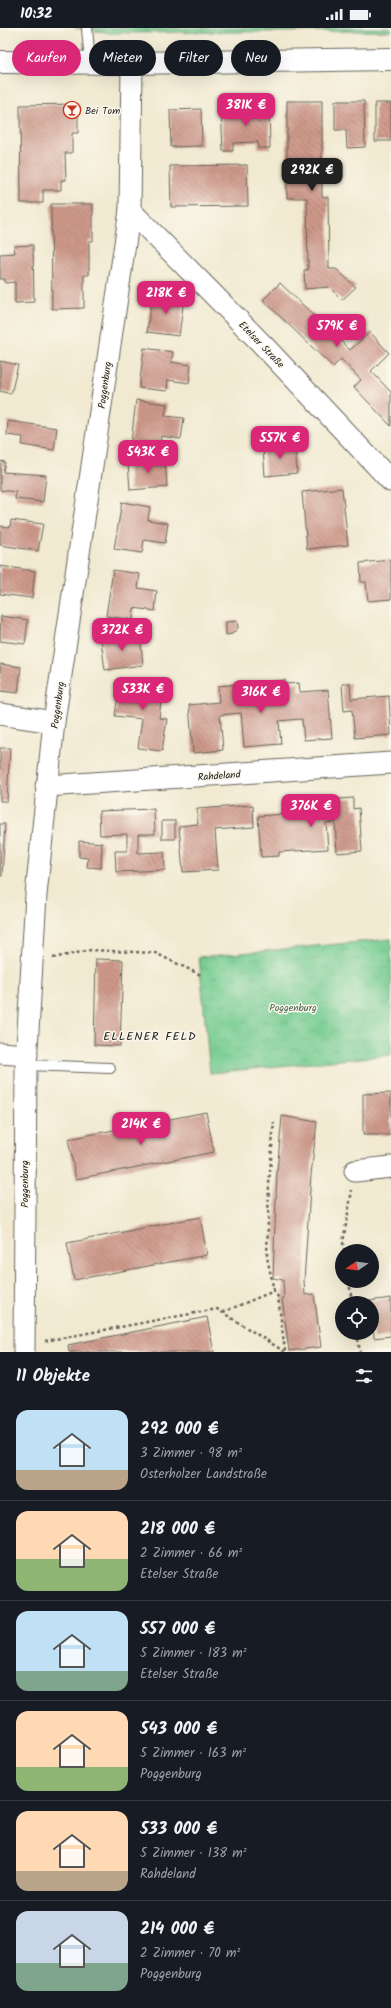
<!DOCTYPE html>
<html lang="de">
<meta charset="utf-8">
<style>
:root{--surface:#171b24;--page:#20242c;--text:#f1f3f6;--muted:#9ea1a6;--line:#363941;--accent:#db2777}
body{margin:0;font-family:Kalam,sans-serif;background:var(--page);color:var(--text);height:100vh;display:flex;flex-direction:column;font-size:15px;white-space:nowrap}
*{box-sizing:border-box;margin:0}
p{font-size:13px;color:var(--muted)}
.icon{flex:none;width:22px;height:22px;fill:none;stroke:currentColor;stroke-width:2;stroke-linecap:round;stroke-linejoin:round}
.map{position:relative;height:1324px;overflow:hidden}
.sheet{display:flex;flex-direction:column;background:var(--surface);flex:1}
.sheet>*{flex:none}
.top-card{position:absolute;left:12px;top:12px;width:367px;height:36px;display:flex;gap:8px}
.needle{width:26px;rotate:257deg}
.controls{position:absolute;left:335px;top:1216px;display:grid;gap:8px}
.controls a{display:grid;place-items:center;width:44px;height:44px;border-radius:50%;background:var(--surface);box-shadow:0 4px 16px #0002;font-size:20px}
.price{position:absolute;translate:-50% -34px;padding:0 9px;border-radius:8px;background:var(--accent);color:#fff;font-size:13px;line-height:26px;filter:drop-shadow(0 1px 2px #0008)}
.price::after{content:'';position:absolute;left:50%;top:24px;width:12px;height:9px;margin-left:-6px;background:inherit;clip-path:polygon(0 0,100% 0,50% 100%)}
.price.selected{background:#222;color:#fff}
ul{padding:0;list-style:none}
li{display:flex;align-items:center;gap:12px;height:100px;padding:0 16px}
li+li{border-top:1px solid var(--line)}
li span{display:grid;place-items:center;flex:none;width:112px;height:80px;border-radius:12px;color:#555}
li>.icon{margin-inline-start:auto}
span .icon{width:48px;height:48px;fill:#fffc;stroke-width:1}
li b{font-size:17px}
h2{display:flex;justify-content:space-between;align-items:center;height:48px;padding:0 16px;font-size:17px}
.tag{padding:0 14px;border-radius:18px;background:var(--surface);box-shadow:0 4px 16px #0002;font-size:14px;line-height:36px}
.tag.selected{background:var(--accent);color:#fff}
.status{display:flex;justify-content:space-between;align-items:center;height:28px;padding:0 20px;background:var(--surface);direction:ltr}
.status svg{height:11px;fill:currentColor}
.map>svg:first-child{display:block}
.park{fill:url(#park-crowns);stroke:#497456}
.building{fill:url(#building-back-hatch)}
.lines{fill:none;stroke-linecap:round;stroke-linejoin:round}
.service-casing{stroke:#67645b;stroke-width:12}
.minor-casing{stroke:#67645b;stroke-width:23}
.secondary-casing{stroke:#67645b;stroke-width:24}
.path{stroke:#67645b;stroke-width:2.5;stroke-dasharray:3 3;stroke-linecap:butt}
.service{stroke:#fff;stroke-width:10}
.minor{stroke:#fff;stroke-width:21}
.secondary{stroke:#fff;stroke-width:22}
.labels{text-anchor:middle;stroke-width:3;stroke-linejoin:round;paint-order:stroke}
.poi-label{font-size:10px;fill:#1c1c1c;stroke:#fbf7ec;text-anchor:start}
.street-label{font-size:10px;fill:#1c1c1c;stroke:#fbf7ec}
.park-label{font-size:10px;fill:#3c5a45;stroke:#fbf7ec}
.quarter-label{font-size:12px;letter-spacing:1px;fill:#1c1c1c;stroke:#fbf7ec}
</style>
<div class="status"><b>10:32</b><svg viewBox="0 0 49 12"><path d="M0 12V9h3v3zM5 12V6h3v6zM10 12V3h3v9zM15 12V0h3v12zM26 1h20v11H26zM47 4h2v5h-2z"/></svg></div>
<div class="map">
<svg width="391" height="1324" viewBox="0 0 391 1324">
<defs>
<pattern id="park-crowns" width="20" height="18" patternUnits="userSpaceOnUse"><rect width="20" height="18" fill="#76cc91"/><path d="M2 6a3 3 0 1 1 6 0M12 15a3 3 0 1 1 6 0" fill="none" stroke="#66af7c"/></pattern>
<pattern id="building-back-hatch" width="6" height="6" patternUnits="userSpaceOnUse"><rect width="6" height="6" fill="#ce998a"/><path d="M-1 5l2 2M0 0l6 6M5-1l2 2" fill="none" stroke="#a67c70"/></pattern>
</defs>
<rect width="100%" height="100%" fill="#fbf7ec"/>
<filter id="ink" filterUnits="userSpaceOnUse"><feTurbulence type="fractalNoise" baseFrequency=".025" numOctaves="2"/><feDisplacementMap in="SourceGraphic" scale="8" xChannelSelector="R" yChannelSelector="G"/><feConvolveMatrix kernelMatrix="1 2 1 2 8 2 1 2 1" color-interpolation-filters="sRGB"/></filter>
<filter id="wash" filterUnits="userSpaceOnUse"><feTurbulence type="fractalNoise" baseFrequency=".012" numOctaves="4" result="noise"/><feDisplacementMap in="SourceGraphic" scale="16" xChannelSelector="R" yChannelSelector="G"/><feGaussianBlur stdDeviation="0.9" result="paint"/><feColorMatrix in="noise" values="0 0 0 0 0 0 0 0 0 0 0 0 0 0 0 0 0 1.4 0 .05"/><feComposite in="paint" operator="in"/></filter>
<g filter="url(#wash)">
<rect width="100%" height="100%" fill="#f1e9d0"/>
<!-- park -->
<g class="park">
<path d="M75,0h316v3l-281,2z"/>
<path d="M391,911v116l-181,18 -11,-116z"/>
</g>
<g id="blocks">
<!-- building -->
<g class="building">
<path d="M287,73h35v96h6l1,72h7l20,18 -14,13 -13,-13 -24,2 -1,-19h4l-1,-72h-20z"/>
<path d="M335,73h29l1,46 -18,1 -1,-18h-11z"/>
<rect x="375" y="75" width="16" height="38"/>
<path d="M78,76v29h-6v20h-7l1,27h-5v10h-18v13h-22l-1,-98z"/>
<path d="M269,79l1,41h-12v-6l-25,1v8h-10l-2,-43z"/>
<path d="M201,81l1,37 -31,1 -1,-37z"/>
<path d="M247,137l1,41 -77,1 -1,-41z"/>
<path d="M51,176h42v37h-4v34h-5v33l-32,1z"/>
<path d="M33,217l1,57 -19,1v-21l-10,1v-4h-5v-25l15,-1 -1,-7z"/>
<path d="M280,255l70,67 20,-18 19,21 -18,18 20,21v34l-37,-39 7,-7 -20,-21 -8,8 -70,-67z"/>
<path d="M152,266l32,4 -5,38 -32,-4z"/>
<path d="M144,320l29,4 -2,10 20,3 -2,18 -21,-3 -1,11 -28,-3z"/>
<path d="M0,333l18,4 -7,29 -11,-3z"/>
<path d="M136,372l31,4 -2,12 19,2 -3,21 -20,-3 -1,10 -29,-4z"/>
<path d="M8,393l49,7 -3,22 -32,-5 1,-8 -16,-2z"/>
<path d="M295,417l2,28 -32,3 -2,-28z"/>
<path d="M165,431l2,28 -37,3 -2,-28z"/>
<path d="M0,433l5,1 -2,10 43,3 -3,27 -28,-3 1,-7 -16,-2z"/>
<path d="M342,460l6,57 -41,4 -5,-57z"/>
<path d="M122,474l28,5 -2,13 20,3 -3,20 -21,-3 -2,13 -28,-4z"/>
<path d="M11,492l32,4 -5,27 -38,-6v-19l10,1z"/>
<path d="M391,532v39l-23,2 -2,-19h-5l-1,-19z"/>
<path d="M0,538l35,5 -3,27 -32,-4z"/>
<path d="M113,542l27,4 -2,14 19,3 -2,20 -21,-3 -1,12 -27,-4z"/>
<path d="M1,588l27,4 -3,24 -25,-3z"/>
<path d="M237,593l1,7 -6,6 -6,1v-13z"/>
<path d="M140,607l3,30 -38,5 -4,-30z"/>
<path d="M0,636l21,3 -3,26 -18,-2z"/>
<path d="M120,651l43,6 -4,33 8,1 -5,32 -24,-3 4,-29 -27,-3z"/>
<path d="M285,652l1,4 13,-1 1,9 28,-2 4,48 -28,2 -2,-21 -13,1 -10,1 2,23 -37,3 -3,-34 -21,2 3,35 -30,3 -4,-48 30,-3 -1,-16z"/>
<path d="M350,655l1,16 38,-3 2,39 -36,3 -3,-28 -8,1 -2,-27z"/>
<path d="M0,720h10l-3,53h-7z"/>
<path d="M353,770v11l6,-1 3,43 -25,2 -2,-31 -9,1 2,26 -49,3v4l-18,1 -3,-41 28,-2 -1,-11z"/>
<path d="M253,777l1,22 -39,3 3,40 -35,2 -4,-46 19,-2 -1,-15z"/>
<path d="M154,781l1,25h-17v19l26,-1 1,18 -49,2 -1,-21h12v-17l-27,1 -1,-24z"/>
<rect x="162" y="793" width="13" height="18"/>
<path d="M0,796h5l-3,52h-2z"/>
<path d="M79,813l23,2 -1,25 -14,-1 1,-9 -9,-1z"/>
<path d="M96,931l27,1 -3,86 -26,-1z"/>
<path d="M391,1065v42h-28v-41z"/>
<path d="M206,1084l8,40 -138,27 -8,-40z"/>
<path d="M282,1088l35,6 -6,53 -7,106 1,14 9,-1 7,53 -32,4 -7,-53h2l-1,-18 -10,-2 4,-106z"/>
<path d="M200,1189l7,38 -133,25 -7,-37z"/>
<path d="M391,1270v38l-17,2 -2,-35h-3v-2z"/>
<path d="M207,1289l7,35h-145l-1,-7z"/>
</g>
</g>
</g>
<g filter="url(#ink)">
<use href="#blocks" fill-opacity="0" stroke="#67645b" stroke-width="1"/>
<g class="lines">
<defs>
<g id="service">
<path d="M87,0l3,35"/>
<path d="M26,1037l84,3"/>
</g>
<g id="minor">
<path d="M130,182l132,134 129,137"/>
<path d="M0,686l54,8"/>
<path d="M46,758l345,-23"/>
<path d="M0,1025l27,2"/>
<path d="M355,1143l36,-4"/>
<path d="M24,1324l2,-287 10,-170 18,-173 76,-512 2,-147"/>
</g>
<path id="secondary" d="M0,34l132,1 259,-4"/>
</defs>
<!-- service casing -->
<use href="#service" class="service-casing"/>
<!-- minor casing -->
<use href="#minor" class="minor-casing"/>
<!-- secondary casing -->
<use href="#secondary" class="secondary-casing"/>
<!-- path -->
<g class="path">
<path d="M53,930l38,-8 64,3 46,22"/>
<path d="M344,1223l-1,-9 9,-52"/>
<path d="M349,1253l3,22"/>
<path d="M274,1263l-7,-34 2,-73 5,-62"/>
<path d="M223,1284l51,-21 4,6 7,54"/>
<path d="M357,1305l3,19"/>
<path d="M45,1313l172,-32 68,43"/>
</g>
<!-- service -->
<use href="#service" class="service"/>
<!-- minor -->
<use href="#minor" class="minor"/>
<!-- secondary -->
<use href="#secondary" class="secondary"/>
</g>
</g>
<!-- icons -->
<defs>
<symbol id="bar-ring" viewBox="-11 -11 22 22"><circle r="9.5" fill="#fbf7ec" stroke="#c8321e" stroke-width="1.5"/><path d="M-6-5H6L.8 .8V4.5H3.5V6h-7V4.5H-.8V.8Z" fill="#c8321e"/></symbol>
</defs>
<g fill-rule="evenodd">
<use href="#bar-ring" x="62" y="72" width="20" height="20"/>
</g>
<g class="labels">
<!-- poi labels -->
<g class="poi-label">
<text x="85" y="86">Bei Tom</text>
</g>
<!-- street labels -->
<g class="street-label">
<text transform="translate(262 316) rotate(46)" y="4">Etelser Straße</text>
<text transform="translate(104 357) rotate(-82)" y="4">Poggenburg</text>
<text transform="translate(57 677) rotate(-82)" y="4">Poggenburg</text>
<text transform="translate(219 747) rotate(-4)" y="4">Rahdeland</text>
<text transform="translate(24 1156) rotate(-90)" y="4">Poggenburg</text>
</g>
<!-- park labels -->
<g class="park-label">
<text x="293" y="983">Poggenburg</text>
</g>
<!-- quarter labels -->
<g class="quarter-label">
<text x="150" y="1012">ELLENER FELD</text>
</g>
</g>
</svg>
<div class="controls">
<a><svg class="needle" viewBox="-14 -14 28 28"><path d="M0-13l5 13h-10z" fill="#e53935"/><path d="M0 13l5-13h-10z" fill="#9ea1a6"/></svg></a>
<a><svg class="icon" aria-label="locate" viewBox="0 0 24 24"><circle cx="12" cy="12" r="6"/><path d="M12 2v4M12 18v4M2 12h4M18 12h4"/></svg></a>
</div>
<b class="price" style="left:246px;top:99px">381K €</b>
<b class="price selected" style="left:312px;top:164px">292K €</b>
<b class="price" style="left:166px;top:287px">218K €</b>
<b class="price" style="left:337px;top:320px">579K €</b>
<b class="price" style="left:280px;top:432px">557K €</b>
<b class="price" style="left:148px;top:446px">543K €</b>
<b class="price" style="left:122px;top:624px">372K €</b>
<b class="price" style="left:143px;top:683px">533K €</b>
<b class="price" style="left:261px;top:686px">316K €</b>
<b class="price" style="left:311px;top:800px">376K €</b>
<b class="price" style="left:141px;top:1118px">214K €</b>
<div class="top-card">
<a class="tag selected">Kaufen</a>
<a class="tag">Mieten</a>
<a class="tag">Filter</a>
<a class="tag">Neu</a>
</div>
</div>
<section class="sheet">
<h2>11 Objekte<svg class="icon" aria-label="filters" viewBox="0 0 24 24"><path d="M4 7h16M4 17h16"/><circle cx="9" cy="7" r="2"/><circle cx="15" cy="17" r="2"/></svg></h2>
<ul>
<li><span style="background:linear-gradient(#bfe0f5 75%,#b9a48a 0)"><svg class="icon" aria-label="home" viewBox="0 0 24 24"><path d="M3 11l9-7 9 7M6 9v11h12V9"/></svg></span><div><b>292 000 €</b><p>3 Zimmer · 98 m²</p><p>Osterholzer Landstraße</p></div></li>
<li><span style="background:linear-gradient(#ffd9b3 60%,#8fb573 0)"><svg class="icon" aria-label="home" viewBox="0 0 24 24"><path d="M3 11l9-7 9 7M6 9v11h12V9"/></svg></span><div><b>218 000 €</b><p>2 Zimmer · 66 m²</p><p>Etelser Straße</p></div></li>
<li><span style="background:linear-gradient(#bfe0f5 75%,#7fa58c 0)"><svg class="icon" aria-label="home" viewBox="0 0 24 24"><path d="M3 11l9-7 9 7M6 9v11h12V9"/></svg></span><div><b>557 000 €</b><p>5 Zimmer · 183 m²</p><p>Etelser Straße</p></div></li>
<li><span style="background:linear-gradient(#ffd9b3 70%,#8fb573 0)"><svg class="icon" aria-label="home" viewBox="0 0 24 24"><path d="M3 11l9-7 9 7M6 9v11h12V9"/></svg></span><div><b>543 000 €</b><p>5 Zimmer · 163 m²</p><p>Poggenburg</p></div></li>
<li><span style="background:linear-gradient(#ffd9b3 75%,#b9a48a 0)"><svg class="icon" aria-label="home" viewBox="0 0 24 24"><path d="M3 11l9-7 9 7M6 9v11h12V9"/></svg></span><div><b>533 000 €</b><p>5 Zimmer · 138 m²</p><p>Rahdeland</p></div></li>
<li><span style="background:linear-gradient(#c9d6e8 65%,#7fa58c 0)"><svg class="icon" aria-label="home" viewBox="0 0 24 24"><path d="M3 11l9-7 9 7M6 9v11h12V9"/></svg></span><div><b>214 000 €</b><p>2 Zimmer · 70 m²</p><p>Poggenburg</p></div></li>
</ul>
</section>
